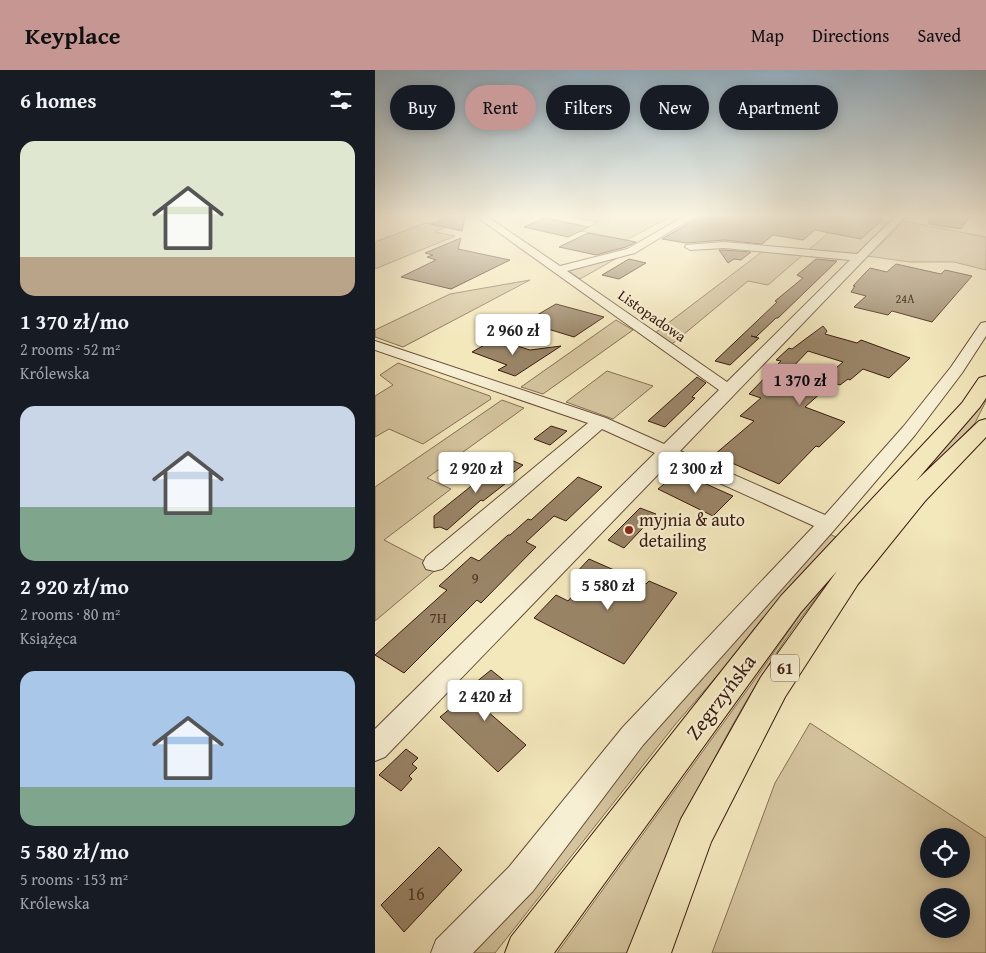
<!DOCTYPE html>
<meta charset="utf-8">
<style>
:root{--surface:#171b24;--page:#20242c;--text:#f1f3f6;--muted:#9ea1a6;--accent:#c59692}
body{margin:0;font-family:"Gentium Book Plus",serif;background:var(--page);color:var(--text);height:100vh;display:flex;flex-direction:column;font-size:19px;white-space:nowrap}
*{box-sizing:border-box;margin:0}
p{font-size:16px;color:var(--muted)}
.icon{flex:none;width:28px;height:28px;fill:none;stroke:currentColor;stroke-width:2;stroke-linecap:round;stroke-linejoin:round}
.map{position:relative;flex:1;overflow:hidden}
.panel{display:flex;flex-direction:column;background:var(--surface);width:375px}
.panel>*{flex:none}
.hud{position:absolute;left:15px;top:15px;width:475px;height:45px;display:flex;gap:10px}
.fabs{position:absolute;left:545px;top:758px;display:grid;gap:10px}
.fabs a{display:grid;place-items:center;width:50px;height:50px;border-radius:50%;background:var(--surface);box-shadow:0 2px 12px #0003;font-size:25px}
.price{position:absolute;translate:-50% -42px;padding:0 11px;border-radius:5px;background:#fff;color:#222;font-size:16px;line-height:32px;filter:drop-shadow(0 1px 2px #0008)}
.price::after{content:'';position:absolute;left:50%;top:30px;width:15px;height:11px;margin-left:-8px;background:inherit;clip-path:polygon(0 0,100% 0,50% 100%)}
.price.on{background:var(--accent);color:#111}
ul{padding:0;list-style:none}
li{display:grid;align-content:center;gap:10px;height:265px;padding:0 20px}
li span{display:grid;place-items:center;height:155px;border-radius:15px;color:#555}
li>.icon{margin-inline-start:auto}
span .icon{width:90px;height:90px;fill:#fffc;stroke-width:1}
li b{font-size:21px}
h2{display:flex;justify-content:space-between;align-items:center;height:60px;padding:0 20px;font-size:21px}
.chip{padding:0 18px;border-radius:22px;background:var(--surface);box-shadow:0 2px 12px #0003;font-size:18px;line-height:45px}
.chip.on{background:var(--accent);color:#111}
header{display:flex;align-items:center;gap:30px;box-sizing:border-box;height:70px;padding:0 25px;background:var(--accent);color:#111}
header strong{font-size:24px}
nav{display:flex;gap:28px;margin-inline-start:auto;font-size:18px}
main{display:flex;flex:1;min-height:0}
.map>svg:first-child{display:block}
.green{fill:#d4c49e;stroke:#877056;fill-rule:evenodd}
.building{fill:#9a8568;stroke:#3a1b0d}
.lines{fill:none;stroke-linecap:round;stroke-linejoin:round}
.minor-casing{stroke:#684e39;stroke-width:2}
.major-casing{stroke:#3a1b0d;stroke-width:2}
.minor{fill:#f7efd3;fill-rule:evenodd}
.major{fill:#f3e7bc;fill-rule:evenodd}
.poi-dot{fill:#8f2418;stroke:#f7efd3;stroke-width:2}
.labels{text-anchor:middle;stroke-width:4.5;stroke-linejoin:round;paint-order:stroke}
.far-number-label{font-size:12px;fill:#523624}
.far-street-label{font-size:15px;fill:#3a1b0d;stroke:#f7efd3}
.number-label{font-size:15px;fill:#523624}
.shield{fill:#f7efd3;stroke:#735b48;stroke-width:1}
.shield-label{font-size:16px;font-weight:bold;fill:#3a1b0d}
.poi-label{font-size:18px;fill:#3a1b0d;stroke:#f7efd3;text-anchor:start}
.near-number-label{font-size:18px;fill:#523624}
.near-street-label{font-size:21px;fill:#3a1b0d;stroke:#f7efd3}
</style>
<header>
<strong>Keyplace</strong>
<nav><a>Map</a><a>Directions</a><a>Saved</a></nav>
</header>
<main>
<section class="panel">
<h2>6 homes<svg class="icon" aria-label="filters" viewBox="0 0 24 24"><path d="M4 7h16M4 17h16"/><circle cx="9" cy="7" r="2"/><circle cx="15" cy="17" r="2"/></svg></h2>
<ul>
<li><span style="background:linear-gradient(#dfe7d0 75%,#b9a48a 0)"><svg class="icon" aria-label="home" viewBox="0 0 24 24"><path d="M3 11l9-7 9 7M6 9v11h12V9"/></svg></span><div><b>1 370 zł/mo</b><p>2 rooms · 52 m²</p><p>Królewska</p></div></li>
<li><span style="background:linear-gradient(#c9d6e8 65%,#7fa58c 0)"><svg class="icon" aria-label="home" viewBox="0 0 24 24"><path d="M3 11l9-7 9 7M6 9v11h12V9"/></svg></span><div><b>2 920 zł/mo</b><p>2 rooms · 80 m²</p><p>Książęca</p></div></li>
<li><span style="background:linear-gradient(#a9c7e8 75%,#7fa58c 0)"><svg class="icon" aria-label="home" viewBox="0 0 24 24"><path d="M3 11l9-7 9 7M6 9v11h12V9"/></svg></span><div><b>5 580 zł/mo</b><p>5 rooms · 153 m²</p><p>Królewska</p></div></li>
</ul>
</section>
<div class="map">
<svg width="611" height="883" viewBox="0 0 611 883">
<rect width="100%" height="100%" fill="#f3e7bc"/>
<filter id="stains"><feTurbulence type="fractalNoise" baseFrequency=".004" numOctaves="4"/><feColorMatrix values="0 0 0 0 .2 0 0 0 0 .09 0 0 0 0 .02 0 0 0 .5 -.17"/></filter>
<radialGradient id="worn" r=".72"><stop offset=".6" stop-color="#630" stop-opacity="0"/><stop offset="1" stop-color="#630" stop-opacity=".3"/></radialGradient>
<!-- green -->
<g class="green">
<path d="M195,147h100l-44,23 -45,-9 17,-9z"/>
<path d="M473,147l39,6 -33,33 -47,-5z"/>
<path d="M528,151l83,16v33l-32,-8h-44l-43,-6 24,-21z"/>
<path d="M50,153l21,4 -11,5 20,4 -80,33v-27z"/>
<path d="M388,181l42,2 -37,32 -20,-4 -76,63 -17,-11z"/>
<path d="M251,183l-46,26 -13,-9z"/>
<path d="M155,210l-127,67 -28,-10v-7l75,-36z"/>
<path d="M241,250l17,10 -90,64 -22,-7z"/>
<path d="M23,293l92,33 1,3 -68,45 -34,-15 -14,8v-41l18,-11 -13,-10z"/>
<path d="M232,301l46,15 -40,33 -47,-17z"/>
<path d="M611,327v4l-11,22c-36,37 -74,73 -108,112 -19,22 -37,45 -54,67 -78,100 -140,233 -185,351h-71l201,-278 51,-73 55,-67 100,-109z"/>
<path d="M127,330l22,8 -97,70 24,11 -67,51 54,28 -63,53v-134z"/>
<path d="M450,462l11,5 -162,189 -179,227h-34z"/>
<path d="M435,653l176,115v115h-274l63,-170zM554,766h32v33h-32zM554,826h32v33h-32z"/>
</g>
<!-- building -->
<g class="building">
<path d="M75,147h15l-3,14 -31,-7z"/>
<path d="M324,147h169l15,2 -22,20 -46,-9 -12,10 -30,-5 -11,9 -38,-4 -38,3 -24,-4z"/>
<path d="M554,147h41l-9,12 -32,-5z"/>
<path d="M170,148l44,9 -21,10 -44,-10z"/>
<path d="M213,163l48,9 -10,5 -30,8 -37,-8z"/>
<path d="M86,168l-3,11 52,11 -59,29 -50,-12 35,-17 -9,-3 6,-2 -8,-2z"/>
<path d="M344,180h5l27,2 -10,8 -7,-1 -6,4z"/>
<path d="M254,189l17,4 -27,16 -17,-4z"/>
<path d="M441,189l21,2 -59,57h-2l-20,19 -5,-1 8,2 -29,27 -15,-4 62,-59 -2,-1 28,-23 -6,-3z"/>
<path d="M521,194l45,10 4,-4 27,6 -40,46 -40,-11 -4,4 -34,-8 12,-11 -15,-4 4,-6h-2l12,-13 5,-5 17,4z"/>
<path d="M181,234l48,13 -30,20 -49,-15z"/>
<path d="M448,256l4,5 -2,3 32,9 4,-3 49,18 -21,20 -26,-9 -13,11 -2,-1 -8,6 -17,-6 20,-17 -35,-11 -18,19 41,14 -26,23 40,15 -26,25 -3,-1 -37,38 -65,-29 40,-34 -14,-5 21,-18 -12,-4 32,-33 -5,-1 13,-12 3,1z"/>
<path d="M120,269l35,11 31,-4 -46,30 -17,-6 9,-5 -35,-13z"/>
<path d="M322,307l9,6 -14,14 3,1 -30,29 -17,-6z"/>
<path d="M176,356l16,5 -17,14 -16,-6z"/>
<path d="M131,388l17,7 -17,13 4,2 -27,21 -2,-1 -34,30 -7,-3 -6,1v-12z"/>
<path d="M304,402l54,24 -20,20 -55,-27z"/>
<path d="M203,407l24,10 -36,34 -12,-5 -28,26 10,5 -55,56 -4,-3 -73,73 -29,-18 72,-65 -8,-4 32,-29 8,4 29,-26h2l18,-16 3,1z"/>
<path d="M265,438l16,6 -32,34 -16,-8z"/>
<path d="M214,489l57,25 3,-3 28,12 -53,71 -90,-46 22,-23 12,6 17,-19 -12,-6z"/>
<path d="M116,600l21,17 -26,23 40,35 -28,27 -58,-55 27,-22 -3,-3z"/>
<path d="M31,679l12,9 -6,6 5,4 -8,8 3,3 -11,12 -22,-16z"/>
<path d="M64,777l23,23 -58,62 -23,-27z"/>
</g>
<g class="lines">
<defs>
<path id="minor" d="M102,147h11l72,49 67,-17 56,-32h11l-59,36 -68,18 160,111 123,-122 -126,-12 -34,2 -5,-3 1,-2 38,-3 133,12 38,-37h10l-225,234 145,64 78,-88 48,-60 30,-44 5,-1v14l-24,37 -47,62 -80,94 -192,216 -110,146 -60,62h-42l5,-13 73,-73 114,-140 191,-201 -143,-65 -286,296 -10,4v-32l280,-276 -53,-24 -160,140 -8,2 -8,-2 -3,-6 3,-6 162,-134 -213,-73v-9l231,77 58,26 55,-54z"/>
<path id="major" d="M611,306v22l-6,9 -64,74 63,-60 7,-2v18l-61,64 -67,83 -73,113 -74,145 -40,111h-44l54,-134 80,-142 76,-106 -36,41 -247,341h-49l6,-16 270,-341 181,-193 17,-25z"/>
</defs>
<!-- minor casing -->
<use href="#minor" class="minor-casing"/>
<!-- major casing -->
<use href="#major" class="major-casing"/>
<!-- minor -->
<use href="#minor" class="minor"/>
<!-- major -->
<use href="#major" class="major"/>
</g>
<!-- sky -->
<linearGradient id="sky" x2="0" y2="1"><stop stop-color="#93adbe"/><stop offset="0.54" stop-color="#faf4e1"/><stop offset="1" stop-color="#faf4e1" stop-opacity="0"/></linearGradient>
<rect width="611" height="270" fill="url(#sky)"/>
<!-- markers -->
<circle class="poi-dot" cx="254" cy="460" r="5"/>
<g class="labels">
<!-- far-number labels -->
<g class="far-number-label">
<text x="530" y="233">24A</text>
</g>
<!-- far-street labels -->
<g class="far-street-label">
<text transform="translate(277 246) rotate(35)" y="5">Listopadowa</text>
</g>
<!-- number labels -->
<g class="number-label">
<text x="100" y="513">9</text>
<text x="63" y="553">7H</text>
</g>
<!-- shield labels -->
<rect class="shield" x="396" y="584.5" width="28" height="27" rx="4"/>
<g class="shield-label">
<text x="410" y="604">61</text>
</g>
<!-- poi labels -->
<g class="poi-label">
<text x="264" y="456">myjnia &amp; auto<tspan x="264" dy="21">detailing</tspan></text>
</g>
<!-- near-number labels -->
<g class="near-number-label">
<text x="41" y="830">16</text>
</g>
<!-- near-street labels -->
<g class="near-street-label">
<text transform="translate(346 627) rotate(-53)" y="7">Zegrzyńska</text>
</g>
</g>
<rect width="100%" height="100%" filter="url(#stains)"/>
<rect width="100%" height="100%" fill="url(#worn)"/>
</svg>
<div class="fabs">
<a><svg class="icon" aria-label="locate" viewBox="0 0 24 24"><circle cx="12" cy="12" r="6"/><path d="M12 2v4M12 18v4M2 12h4M18 12h4"/></svg></a>
<a><svg class="icon" aria-label="layers" viewBox="0 0 24 24"><path d="M12 4l9 5-9 5-9-5zM3 14l9 5 9-5"/></svg></a>
</div>
<b class="price" style="left:138px;top:286px">2 960 zł</b>
<b class="price on" style="left:425px;top:336px">1 370 zł</b>
<b class="price" style="left:101px;top:424px">2 920 zł</b>
<b class="price" style="left:321px;top:424px">2 300 zł</b>
<b class="price" style="left:233px;top:541px">5 580 zł</b>
<b class="price" style="left:110px;top:652px">2 420 zł</b>
<div class="hud">
<a class="chip">Buy</a>
<a class="chip on">Rent</a>
<a class="chip">Filters</a>
<a class="chip">New</a>
<a class="chip">Apartment</a>
</div>
</div>
</main>
